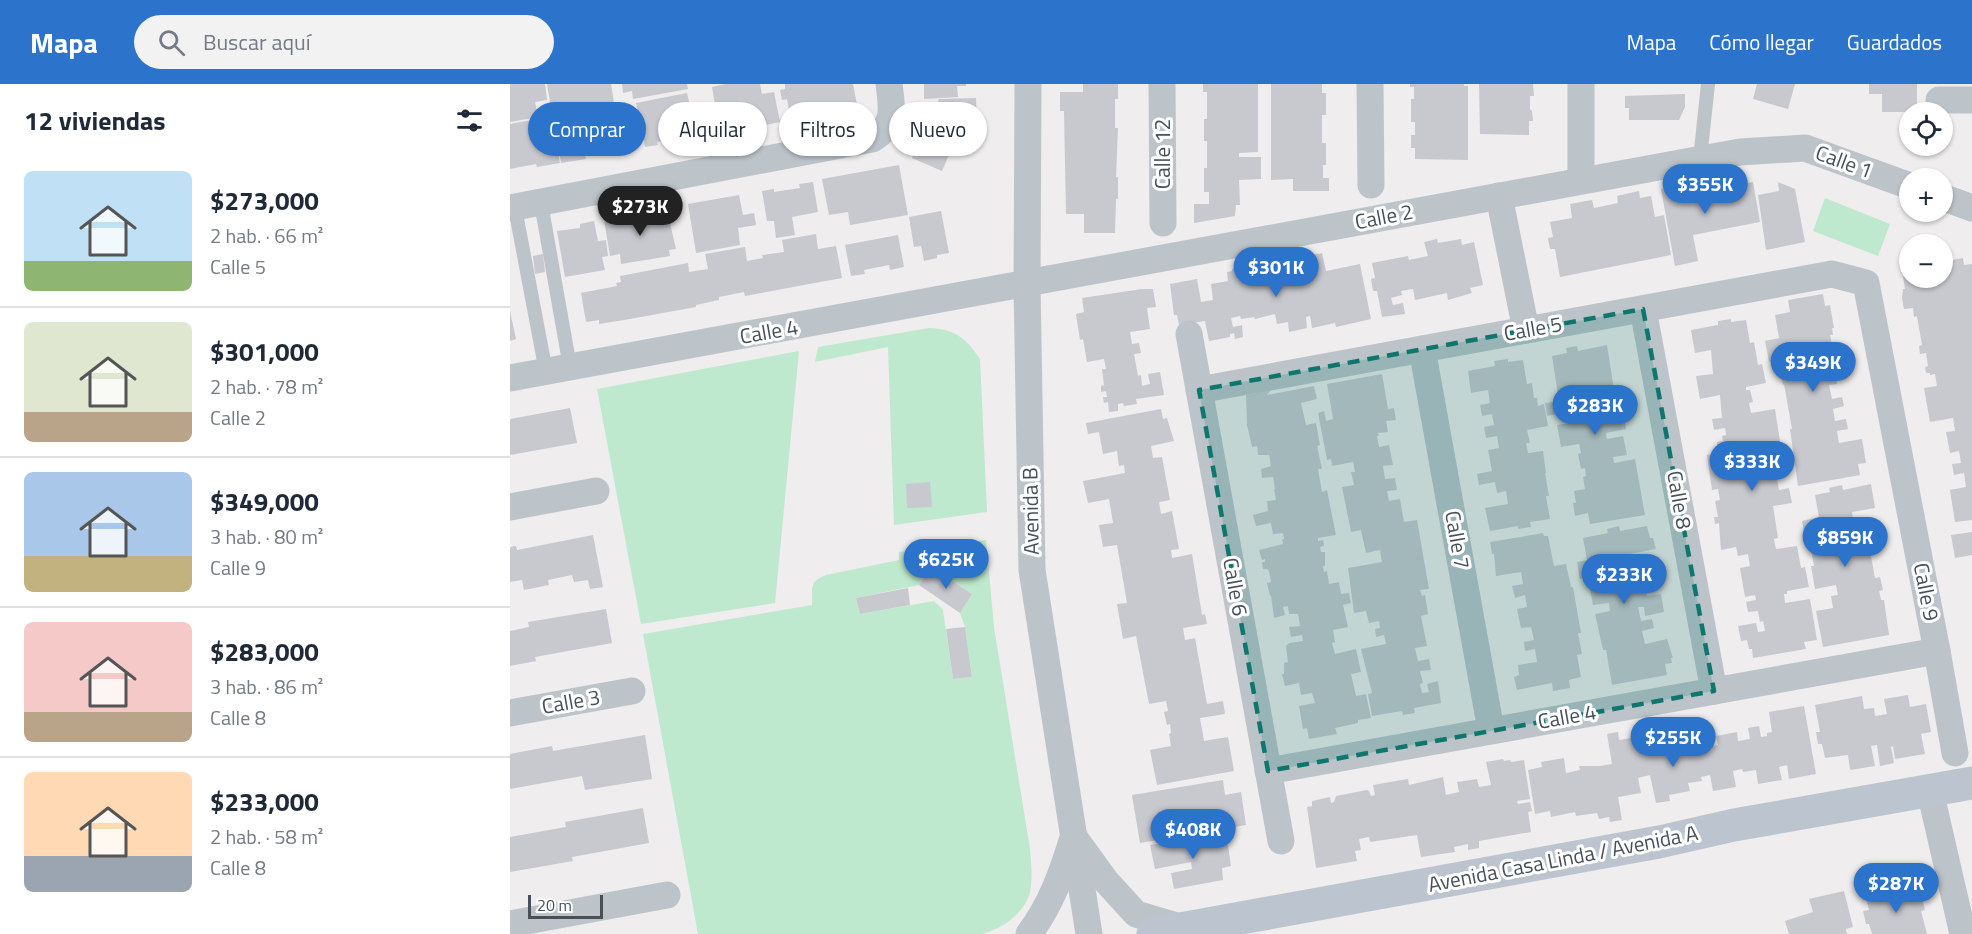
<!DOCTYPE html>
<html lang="es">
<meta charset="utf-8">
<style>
:root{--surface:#fff;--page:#f2f2f3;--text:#1f2937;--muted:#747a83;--line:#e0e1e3;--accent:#2b73cb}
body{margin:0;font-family:"Titillium Web",sans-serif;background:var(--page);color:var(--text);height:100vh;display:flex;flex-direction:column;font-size:22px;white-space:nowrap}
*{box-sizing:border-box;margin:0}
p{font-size:20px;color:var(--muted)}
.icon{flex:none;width:33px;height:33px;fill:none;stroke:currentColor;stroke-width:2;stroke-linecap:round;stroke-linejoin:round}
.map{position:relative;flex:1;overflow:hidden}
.panel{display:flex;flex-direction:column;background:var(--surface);width:510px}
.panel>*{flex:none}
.top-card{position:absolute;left:18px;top:18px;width:570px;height:54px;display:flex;gap:12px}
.buttons{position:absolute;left:1389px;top:18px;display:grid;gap:12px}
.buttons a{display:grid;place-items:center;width:54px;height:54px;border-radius:50%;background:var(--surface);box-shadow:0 2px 4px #0004;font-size:30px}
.scale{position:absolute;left:18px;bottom:15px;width:75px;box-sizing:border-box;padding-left:6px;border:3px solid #475058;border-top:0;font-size:16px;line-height:21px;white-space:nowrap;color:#475058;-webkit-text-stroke:4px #fff;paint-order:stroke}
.price{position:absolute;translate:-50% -51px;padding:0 14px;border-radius:21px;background:var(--accent);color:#fff;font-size:20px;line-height:39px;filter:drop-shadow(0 2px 3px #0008)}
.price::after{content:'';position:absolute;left:50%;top:36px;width:18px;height:14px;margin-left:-9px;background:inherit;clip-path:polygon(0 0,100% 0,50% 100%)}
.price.current{background:#222;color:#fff}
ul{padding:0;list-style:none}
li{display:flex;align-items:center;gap:18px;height:150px;padding:0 24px}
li+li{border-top:2px solid var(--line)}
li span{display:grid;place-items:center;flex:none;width:168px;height:120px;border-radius:9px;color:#555}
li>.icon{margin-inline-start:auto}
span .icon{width:72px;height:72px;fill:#fffc;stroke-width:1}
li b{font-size:26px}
h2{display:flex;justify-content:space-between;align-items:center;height:72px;padding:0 24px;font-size:26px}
.chip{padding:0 21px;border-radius:27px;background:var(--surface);box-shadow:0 2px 4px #0004;font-size:21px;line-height:54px}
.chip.current{background:var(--accent);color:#fff}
header{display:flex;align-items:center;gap:36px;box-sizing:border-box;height:84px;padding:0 30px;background:var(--accent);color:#fff}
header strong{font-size:28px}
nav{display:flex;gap:33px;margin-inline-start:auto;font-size:21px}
.search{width:420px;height:54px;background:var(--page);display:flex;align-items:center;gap:15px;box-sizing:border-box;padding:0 21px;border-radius:33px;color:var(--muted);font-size:22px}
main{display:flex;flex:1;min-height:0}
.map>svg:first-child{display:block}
.green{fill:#bee9ce;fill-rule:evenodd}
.building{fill:#c7c9cf}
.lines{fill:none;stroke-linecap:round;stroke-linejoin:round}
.lane{stroke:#bcc4ca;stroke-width:14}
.street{stroke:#bcc4ca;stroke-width:27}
.secondary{stroke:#bcc5cf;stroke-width:33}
.marked{fill:#0f766e;fill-opacity:0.2;stroke:#0f766e;stroke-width:4.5;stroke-dasharray:12 8;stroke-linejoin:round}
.labels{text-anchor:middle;stroke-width:6;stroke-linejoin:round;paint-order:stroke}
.street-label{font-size:21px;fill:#475058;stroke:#fff}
</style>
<header>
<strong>Mapa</strong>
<div class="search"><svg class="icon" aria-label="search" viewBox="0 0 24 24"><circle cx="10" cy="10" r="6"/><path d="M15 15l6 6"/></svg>Buscar aquí</div>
<nav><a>Mapa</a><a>Cómo llegar</a><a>Guardados</a></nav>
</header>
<main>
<section class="panel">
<h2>12 viviendas<svg class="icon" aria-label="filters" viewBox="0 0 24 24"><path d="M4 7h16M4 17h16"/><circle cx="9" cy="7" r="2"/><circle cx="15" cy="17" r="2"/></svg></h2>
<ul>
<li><span style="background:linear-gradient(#bfe0f5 75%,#8fb573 0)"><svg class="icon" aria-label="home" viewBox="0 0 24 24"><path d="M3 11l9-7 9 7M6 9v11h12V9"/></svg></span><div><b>$273,000</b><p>2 hab. · 66 m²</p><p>Calle 5</p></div></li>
<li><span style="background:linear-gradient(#dfe7d0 75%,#b9a48a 0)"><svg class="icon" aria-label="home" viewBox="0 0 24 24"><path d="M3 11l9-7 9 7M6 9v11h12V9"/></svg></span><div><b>$301,000</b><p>2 hab. · 78 m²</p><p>Calle 2</p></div></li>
<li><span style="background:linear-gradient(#a9c7e8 70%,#c2b280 0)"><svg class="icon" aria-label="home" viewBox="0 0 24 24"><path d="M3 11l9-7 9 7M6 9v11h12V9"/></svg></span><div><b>$349,000</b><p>3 hab. · 80 m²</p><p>Calle 9</p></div></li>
<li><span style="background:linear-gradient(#f6c9c9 75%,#b9a48a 0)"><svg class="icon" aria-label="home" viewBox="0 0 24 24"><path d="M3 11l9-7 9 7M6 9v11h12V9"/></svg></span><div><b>$283,000</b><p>3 hab. · 86 m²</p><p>Calle 8</p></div></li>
<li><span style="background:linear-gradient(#ffd9b3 70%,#9aa5b1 0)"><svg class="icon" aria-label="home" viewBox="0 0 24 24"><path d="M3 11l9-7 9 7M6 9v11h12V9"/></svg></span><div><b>$233,000</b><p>2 hab. · 58 m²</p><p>Calle 8</p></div></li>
</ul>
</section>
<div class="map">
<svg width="1462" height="850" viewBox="0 0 1462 850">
<rect width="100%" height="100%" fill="#efeded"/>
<!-- green -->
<g class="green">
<path d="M1315,114l65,26 -12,32 -65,-25z"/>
<path d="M419,244c26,1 37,10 51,31l7,153 -93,13 -6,-178 -73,15 3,-15z"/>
<path d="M289,267l-24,252 -134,21 -44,-235z"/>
<path d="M476,456l8,87 36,222c1,14 3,29 0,43 -6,22 -28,37 -48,42h-284l-55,-300 169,-29c1,-17 -4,-23 14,-30l73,-15v-8zM421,483l41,27 -12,19 5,14 7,50 -19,2 -10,-69 -9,-9 -74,13 -4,-16 63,-13z"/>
</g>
<!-- building -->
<g class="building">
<path d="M0,0h35l2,16 -12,2 3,15 -28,5z"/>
<path d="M37,0h64l3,19 -62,10z"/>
<path d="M112,0h65l1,5 -55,10 -1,-8 -9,2z"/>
<path d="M216,0h34l2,10 12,-2 6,30 -24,5v-4l-13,2 -12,3v3l-11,3 -8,-47z"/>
<path d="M275,0h68l5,26 -40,7 -1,-4h-4l-8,2v4l-14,2 -4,-22 -5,1 -2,-10 5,-1z"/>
<path d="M414,0h42v2h-9l1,11 -34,2z"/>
<path d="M573,0h35v15h-3v29h3l-2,49h2v22h-2l-1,34h-31v-19h-18l-2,-103h-4v-19h23z"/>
<path d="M693,0h55v68l-19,1v4h22v22l-22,1 1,25h-4l-1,11 -41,7v-19h15v-12h-5v-24h3v-27h-3v-22h3v-27h-4z"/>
<path d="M761,0h51v9h4v22h-4v28h4v22h-3v13h6v13h-36v-12l-22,1z"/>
<path d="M900,0h54v2h4v74l-53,-1v-11h-4v-13h4v-13h-4v-23h3v-12h-4z"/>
<path d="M969,0h54l1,12h-4v13l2,2 1,10h-4v14l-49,-1z"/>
<path d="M1247,0h38l-7,25 -35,-10z"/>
<path d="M1359,0h48v28h-35v-18h-13z"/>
<path d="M177,9l3,13 11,-1 4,21 -11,2 2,10 -13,2 -1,-3 -25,5 1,3 -13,2 -4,-22 -5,1 -2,-9 5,-1 -3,-13z"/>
<path d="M1175,10v13l-6,13h-50v-12h-4v-12z"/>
<path d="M466,14l1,32 -10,24 -15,-6 -10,23 -30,-13 6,-13 3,1 5,-11 5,-12 -2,-1 10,-23z"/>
<path d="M100,23l2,14 7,-1 5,31 -14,2v-3l-19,3 -6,1 1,5 -25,4 -8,-48 10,-2v2z"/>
<path d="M33,34v2l9,-2 8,45 -23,4 -1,-3 -26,5v-45z"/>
<path d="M389,81l9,50 -58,10 -2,-13 -19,3 -7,-36z"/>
<path d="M303,98l5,30 -26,5 3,18 -19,3 -2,-17h-7l-5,-30 12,-2v3l26,-4 -1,-4z"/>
<path d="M1186,98l4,23 11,-2 -3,-13 45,-8 7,40 -67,13 5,26 -23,5 -14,-77z"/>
<path d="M1268,98l17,7 10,53 -39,8 -8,-55 21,-4z"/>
<path d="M1129,107l1,7 11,-2 4,21 9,-2 7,40 -111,22 -5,-28h-5l-2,-11 5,-1 -3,-15 22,-4 -2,-14 22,-4 2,8 24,-5 -1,-7z"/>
<path d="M229,111l4,20 11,-2 2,12 -18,3 2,17 -44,8 -8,-49z"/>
<path d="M157,126l9,39 -7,1 1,6 -49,8 -1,-10 -10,2 -6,-36 24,-4 1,3 15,-3v-2z"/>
<path d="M431,127l8,42 -12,2v3l-13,3 -3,-15 -7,1 -5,-30z"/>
<path d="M84,137l4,20 8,-1 2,16 -6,1 3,13 -40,7 -8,-46 23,-3v-4z"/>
<path d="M306,150l2,15 18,-3 6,32 -97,18 -1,-4 -25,5v3l-23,5v2l-72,13 -25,4v-4l-13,2 -5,-29 36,-7 -1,-3 5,-1 -1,-6 68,-13 1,9 19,-3 -3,-15 40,-7 2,14 16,-3 -1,-3 22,-3 -2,-12z"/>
<path d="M388,151l6,32 -14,3 -1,-5 -25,5 1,4 -14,2 -6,-31z"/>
<path d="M927,155l1,4 23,-4 1,6 12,-3 9,43 -13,3 2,5 -24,7 -1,-7 -32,7 -2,-11 -12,2 1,4 -11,3 2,7 10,-2 2,11 -23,3 -5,-26h-4l-2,-12 4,-1 -3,-15 36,-7 1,4 19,-4 -4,-14z"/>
<path d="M1400,168v26h32v-16l21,-4 1,7 8,-1v256l-17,2 -5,-32 16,-3 -2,-14 -10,2 -2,-11 9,-1 -2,-12 -9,2 -4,-21 9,-1 -2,-13 -23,4 -6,-34 13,-2 -2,-12 -5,1v-2h-4l-1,-6 3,-1 -2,-13 -6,1 -1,-8 3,-1 -5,-29 -3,1 -1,-9 -9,1 -2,-11 1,-9h2l-3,-20 4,-1 -3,-15z"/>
<path d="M812,169l4,18 34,-7 11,55 -35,8 -1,-4 -23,5 -2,-12 -4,1 1,11 -18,4 -1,-10 -11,2 -2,-10 -20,5 -1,-2 -13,2 -1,-3 -9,2 2,9 9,-2 1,12 -8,2 -1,-6 -4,1v3l-21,4 -4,-20 -26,4 -2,-10h-3l-4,-31 27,-5 4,23 12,-2 -2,-16 17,-3 -1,-9 5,-1v-2l22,-4 1,5 14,-2v2l11,-2v4l23,-5 -2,-10z"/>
<path d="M33,170l2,18 -10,2 -2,-18z"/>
<path d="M632,205h11l3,18 -9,1 3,21 -20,3 2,12 7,-1 2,10 -7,1 4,22 3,-1 1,11 8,-2 -2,-10 12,-2 4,23 -28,4 1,5 -13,2 -1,-3 -5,1v7l-9,1 -1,-10 -4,1 -1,-6h4l-1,-6 -5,1v-6l3,-1 -2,-16h4l-2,-10 -17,3 -4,-23 -3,1 -4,-26 8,-2 -2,-14z"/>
<path d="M1313,210l2,12 5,-1 4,23h-2l1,7h-3l3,16 -6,1 1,6h-4l2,7 7,-1 4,20 -8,1 3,14 10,-2 2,9 -11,3 2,12 11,-2 2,10 -11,2 2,12 23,-4 4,24 -8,1 2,11 -62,11 -8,-57h2l-8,-45 -1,1 -5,-25 -9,2 -4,-21 14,-3 -4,-23 15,-3 -2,-12z"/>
<path d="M0,227l6,28 -6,2z"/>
<path d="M1221,235v3l15,-2 4,23 4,-1 4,23 4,-1 4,19 -20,4v3h4l3,12 -4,1 2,10 24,-4 7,45 -9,1 6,35 10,-2 3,15 -19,3 5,32 -4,1 2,10 21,-3 4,22 4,-1 4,20 -22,4v3h-3l1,9 25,-4 7,41 -13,2 2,7 -53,9 -1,-9h-3l-2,-9 -6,1 -3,-15 18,-3 2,9 7,-1 -2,-10 -3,1 -2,-11 -10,1 -2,-10 10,-2 -1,-5 -10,2 -5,-29 10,-2 -2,-12 -10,2 -2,-9 -15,3 -2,-27 -4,1 -1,-7h4l-3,-16 5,-1 -2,-11 -6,1 -5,-35 12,-2 -2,-11 6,-1 -1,-5 4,-1 -1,-7 -11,2 -2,-11 10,-1 -2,-23 -20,4 -4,-23 17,-2 -2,-24 -16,3 -4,-23 27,-5v-4z"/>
<path d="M1097,261l7,45 -15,3 3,13 10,-2 2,10h2l1,3 7,-2 2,14 -20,4 1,6 16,-3 4,19 -14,2 1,6 21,-4 10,56 -55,9 -2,-11 -13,3 -2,-13h3l-2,-12 11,-2 -2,-12 3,-1 -1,-8 -4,1 -3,-15 3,-1 -2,-9 -18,3 -4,-22 18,-3 -1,-11 -27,5 -2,-13 14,-2 -7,-45 15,-3 -1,-5 11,-2 1,5z"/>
<path d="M998,275v3l15,-2 4,24 5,-1 2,15h3l1,8 6,-2 4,22 -21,4 3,13h-4l2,10 15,-2 3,22h-1l4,23h-3l4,23 -20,3 1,5 -13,2v-3l-28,5 -5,-23 23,-4 -2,-13 -9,2 -2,-11 -16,3 -2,-11 15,-3 -4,-21 11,-2 -2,-12 -11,2 -2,-11 10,-2 -2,-11 -10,2 -2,-11 10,-2 -2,-13 -17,3 -3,-22 27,-5 -1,-5z"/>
<path d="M872,290l6,35 6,-1 2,12 -10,1 2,11 -10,1 1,3h-2l2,11 10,-2 4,20 -10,1 2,13 10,-1 2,12 -10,1 2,10 11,-2 4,23 13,-2 12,69 -9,1 2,6 3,-1 3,19 -7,2 6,30 -12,2 3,13 11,-2 2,11 -11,1 3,12 -3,1 2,9 7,-1 -2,-8 11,-3 3,22 -27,5 1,5 -12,2 -1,-4 -30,5 -4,-22 4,-1 -11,-44 25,-5 -2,-9 -8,2 -1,-8 5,-1 -1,-7 -10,2 -3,-12 -12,2 -6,-45 34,-6 -2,-12 -14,3 -5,-23 -10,2 -9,-45 12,-2 -3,-13h4l-2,-10 -21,4 -1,-7 -4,1 -9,-47 6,-2 2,10 7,-2 -6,-35z"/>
<path d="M804,302l3,13 -16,4 5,22 10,-2 4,22 -3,1 5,23h-4l4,23 5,-2 9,45 -18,3v3l5,-1 1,6 -4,1 1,5h4v14h-2l1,6 3,-1 2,13 10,-2 2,12 8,-1 2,10 -8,2 5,22 -15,3 2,12 -3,1 3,11 21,-5 5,23 -10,2 5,22 10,-2 5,24 -13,2v3l-23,5 2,6 -28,5 -2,-11 -4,1 -4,-23 16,-3 -3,-10 -11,2 -2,-12 -14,3 -3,-12h2v-11l4,-1 -2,-16 3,-3 14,-2 -1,-6 -11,2 -2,-10 11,-1 -2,-12h-9l-1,-8 -5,1 2,8 -11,3 -3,-23 -1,1 -3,-13 4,-1 -2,-11 -2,-2h-4l-1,-7h3v-3l-3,1 -3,-10 24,-6 -1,-5h2l-1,-6 -10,1 -2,-11 -15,3 -3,-11 15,-4 -1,-10 9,-1 -2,-11h1l-2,-12 -11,1 -1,-9 10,-3 -2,-11h-11l-1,-9 -5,1 -5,-22 -1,-30 25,-5 -4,5z"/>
<path d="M60,324l7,35 -67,12v-36z"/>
<path d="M651,325l2,10 4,-1 7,23 -23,5 2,12 9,-1 8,43 -11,2 2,12 11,-3 7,38 -8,1 1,8 20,-4 10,61 3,-1 2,10 -24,4 2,12 10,-2 12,66 16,-3 2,13 -25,4 4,23 24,-4 6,34 -77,14 -7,-35 21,-4 -2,-12 2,-1 -1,-9 -3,1 -3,-13 4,-1 -2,-10 -17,3 -13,-68 -13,3 -6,-35 10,-1 -10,-58 -14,2 -4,-22 14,-2 -4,-24 -21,4 -5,-22 42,-8 -1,-8 -5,1 -2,-15 -14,3 -4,-22 -11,2 -2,-11z"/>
<path d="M420,398l2,25 -25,1 -1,-24z"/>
<path d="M1361,400l4,24 -23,4 2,13 10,-2 2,10 -10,2 2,12 11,-1 6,32 5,-1 3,13 -4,1 2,9h3l5,35 -66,12 -7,-36 17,-3 -2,-12 7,-1 -2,-10 -21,4 -4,-23h3l-4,-23h-4l-4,-22 17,-4 -4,-22 15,-3 -1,-4 13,-3 1,5z"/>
<path d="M1109,442l1,5 27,-5 3,12h3l3,11 -26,5 2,12 9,-2 2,10 -11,2 2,12 12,-2 1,10 14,-2 3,18 -19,4 -1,-9h-6l3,14 11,-2 2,9 -12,3 3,13 22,-5 6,19h-2l1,5 -7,1 2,11 -55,10 -6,-35h-3l-8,-36 15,-3 -1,-8 -16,2 -4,-22 16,-3 -1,-5 -24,4 -3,-17 10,-2 -4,-22 25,-5 -1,-4z"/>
<path d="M1462,448v23l-17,3 -4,-23z"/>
<path d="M1033,449l1,3h4l6,30 12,-2 5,23h2l8,46h-3l4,21 -5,1 4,22 -12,3 1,8 -17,3 -1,-8 -35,7 -3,-13 5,-2 -1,-10 19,-3 -2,-13 -10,2 -1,-9 10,-2 -3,-13 -10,1 -4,-19 10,-2 -2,-12 -10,3 -3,-12 11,-2 -2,-12 -25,4 -2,-22h-2l-2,-12z"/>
<path d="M83,451l10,52 -13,2 -2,-9 -14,2 -2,-7 -24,5 1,5 -25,5 -2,-10 -12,2v-35l6,-1 1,4z"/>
<path d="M421,483l41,27 -12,19 -41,-28z"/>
<path d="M398,504l2,17 -50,9 -4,-16z"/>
<path d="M96,525l6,34 -77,14 1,4 -26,5v-35l19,-4 -1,-5z"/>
<path d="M455,543l7,50 -19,2 -7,-50z"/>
<path d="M1398,611l2,12 16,-3 5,28 -10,2 4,20 -30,5 -2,-13 -2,1 3,16 -14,3 -3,-21 -6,1 4,20 -25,4 -2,-15 -23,3 -3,-14h-4l-2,-12h4l-5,-27 47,-9 2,13 10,-1 1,8 12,-2 -3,-15z"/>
<path d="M1294,622l12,68 -27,5 -2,-14 -8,2 3,13 -24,4 -2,-14 -13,2 -1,-3 -9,2 3,16 -23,4 -3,-16 -9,2 1,4 -14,2 2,8 -21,4 1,6 -14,2 -6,-28 -12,3 3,15 -23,4 4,23 -12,2 -1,-5 -10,2 -2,-6 -21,3 -1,-4 -24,5 -1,-6 -15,3 -7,-44 14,-3 -1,-5 23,-4 2,15 14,-3 -1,-4h21l12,-2 -5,-30 11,-2 1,8 12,-2 1,4 13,-3v4l35,-6 2,15 13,-2 -2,-11 11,-1 1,9 13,-2 -2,-9 21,-4 1,9 12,-2 -2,-11 11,-2 2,11 6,-1v-3l5,-1 -3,-20z"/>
<path d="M135,651l7,44 -67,11 -3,-14 -72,13v-35l42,-8 1,5z"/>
<path d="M993,675l1,2 6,-1 1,2 13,-2 6,39 -13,2 1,3 12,-2 2,9 -4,1 3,20 -52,9v7l-11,2v-6l-14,3 1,5 -34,5 -4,-22 -47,7 -1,-5 -10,2 2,11 -6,1 2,10 -41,7 -9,-61 5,-1v-5l18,-4 1,6 3,-1 2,-6 31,-6 2,1 2,5 4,-1 -2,-10 35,-6 1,6 34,-8 3,18 13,-3 -2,-10 20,-3 2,8 12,-2 -5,-23z"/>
<path d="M713,696l2,15 16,-3 5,33 -106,18 -8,-48z"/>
<path d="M133,724l6,35 -77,14 1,4 -63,11v-35l56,-10 -1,-5z"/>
<path d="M705,750l2,13 11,-2 3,21 -9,2 1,12 -49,9 -3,-16 21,-4 -1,-7 -36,7 -5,-24z"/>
<path d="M1402,803l3,13 7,-1 3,11 -4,1 6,23h-55l-3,-10h-3l-3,-13 6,-1 -3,-12z"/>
<path d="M1334,807l9,36 -7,2 1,5h-58l-4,-13 28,-9 -4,-13z"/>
</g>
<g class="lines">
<!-- lane -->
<g class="lane">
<path d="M1190,75l8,-75"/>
<path d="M31,119l29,164"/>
<path d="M5,124l31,164"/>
</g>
<!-- street -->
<g class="street">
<path d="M518,0l-1,200 5,286 57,364"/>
<path d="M652,0l1,139"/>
<path d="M860,0l1,101"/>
<path d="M1071,0v96"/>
<path d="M1429,16h33"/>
<path d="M989,112l27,134"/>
<path d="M1432,113l30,11"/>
<path d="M0,124l362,-69c24,-14 20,-30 17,-55"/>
<path d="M1133,225l71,382"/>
<path d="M679,250l92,507"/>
<path d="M912,265l69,381"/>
<path d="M0,294l1230,-226 65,-4 105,38"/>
<path d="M689,306l633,-116 34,9 71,368 18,102"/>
<path d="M0,423l86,-16"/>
<path d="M0,629l122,-22"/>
<path d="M758,687l669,-120"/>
<path d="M1420,707l33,143"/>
<path d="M566,756l29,40 31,34 47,14"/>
<path d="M0,840l157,-29"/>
<path d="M519,850c22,-30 32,-58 43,-93"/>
</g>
<!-- secondary -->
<path class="secondary" d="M643,850l506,-92 75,-17 238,-42"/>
</g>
<!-- marked area -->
<path class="marked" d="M1133,225l71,382 -446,80 -69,-381z"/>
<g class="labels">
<!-- street labels -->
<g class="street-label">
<text transform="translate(653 70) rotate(-90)" y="7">Calle 12</text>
<text transform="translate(1334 78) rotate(20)" y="7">Calle 1</text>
<text transform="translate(874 133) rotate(-11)" y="7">Calle 2</text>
<text transform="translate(1023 245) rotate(-10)" y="7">Calle 5</text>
<text transform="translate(259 248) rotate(-10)" y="7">Calle 4</text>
<text transform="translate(1169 416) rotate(80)" y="7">Calle 8</text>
<text transform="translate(521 427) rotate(-91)" y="7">Avenida B</text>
<text transform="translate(947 456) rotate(80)" y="7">Calle 7</text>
<text transform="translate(725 503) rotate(80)" y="7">Calle 6</text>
<text transform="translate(1416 508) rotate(79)" y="7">Calle 9</text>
<text transform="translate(61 618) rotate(-10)" y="7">Calle 3</text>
<text transform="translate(1057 633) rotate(-10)" y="7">Calle 4</text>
<text transform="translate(1053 775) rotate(-11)" y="7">Avenida Casa Linda / Avenida A</text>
</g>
</g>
</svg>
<div class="buttons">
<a><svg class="icon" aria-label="locate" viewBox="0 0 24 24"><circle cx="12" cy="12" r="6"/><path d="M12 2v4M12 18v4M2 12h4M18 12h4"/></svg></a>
<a>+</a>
<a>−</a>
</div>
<div class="scale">20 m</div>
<b class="price" style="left:1195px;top:131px">$355K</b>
<b class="price current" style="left:130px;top:153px">$273K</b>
<b class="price" style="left:766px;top:214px">$301K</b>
<b class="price" style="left:1303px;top:309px">$349K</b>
<b class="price" style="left:1085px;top:352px">$283K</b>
<b class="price" style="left:1242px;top:408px">$333K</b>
<b class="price" style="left:1335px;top:484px">$859K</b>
<b class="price" style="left:436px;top:506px">$625K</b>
<b class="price" style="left:1114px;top:521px">$233K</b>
<b class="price" style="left:1163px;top:684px">$255K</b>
<b class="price" style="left:683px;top:776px">$408K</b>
<b class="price" style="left:1386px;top:830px">$287K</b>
<div class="top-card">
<a class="chip current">Comprar</a>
<a class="chip">Alquilar</a>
<a class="chip">Filtros</a>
<a class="chip">Nuevo</a>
</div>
</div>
</main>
